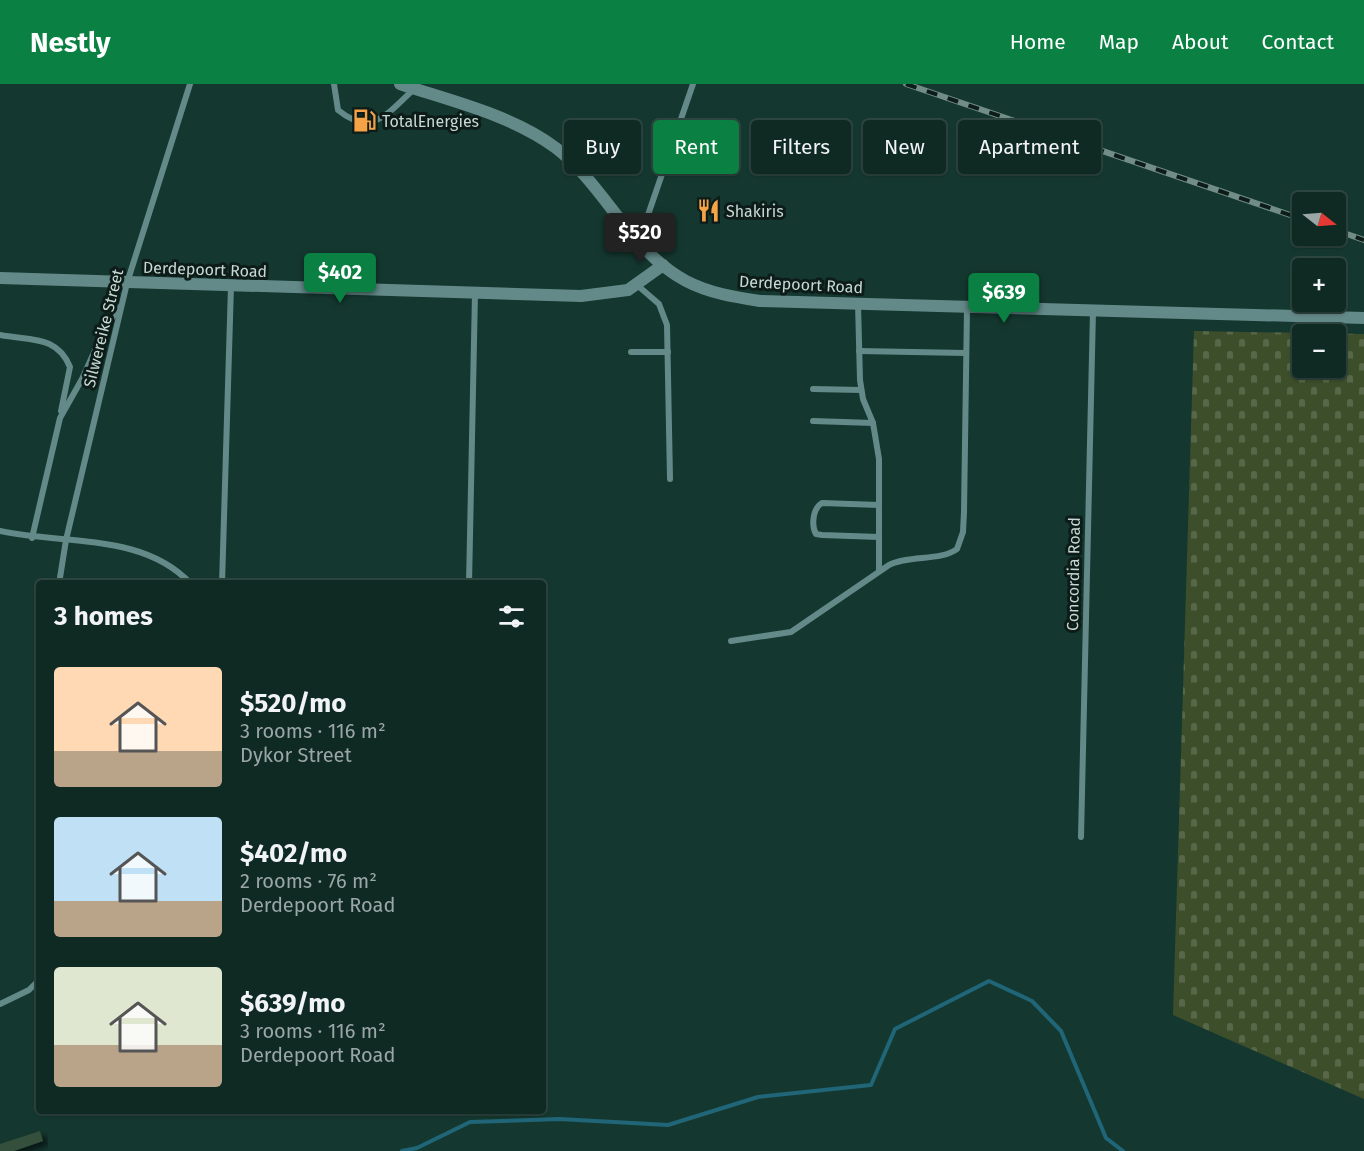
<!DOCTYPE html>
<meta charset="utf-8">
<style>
:root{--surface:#0f2a23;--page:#18322b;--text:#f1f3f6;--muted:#9ba7a6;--line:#2f4641;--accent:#0b8043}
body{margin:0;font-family:"Fira Sans",sans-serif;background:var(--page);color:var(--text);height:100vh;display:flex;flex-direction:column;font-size:22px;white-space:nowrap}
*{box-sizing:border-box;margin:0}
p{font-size:20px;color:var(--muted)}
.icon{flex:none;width:33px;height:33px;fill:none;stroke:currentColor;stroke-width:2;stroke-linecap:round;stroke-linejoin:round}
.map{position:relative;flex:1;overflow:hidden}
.side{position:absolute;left:36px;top:496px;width:510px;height:534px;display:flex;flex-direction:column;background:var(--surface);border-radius:6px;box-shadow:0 2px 4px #0004,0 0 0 2px var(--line)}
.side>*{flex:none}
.top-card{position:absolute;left:564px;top:36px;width:570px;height:54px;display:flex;gap:12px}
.needle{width:39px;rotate:107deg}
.fabs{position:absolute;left:1292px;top:108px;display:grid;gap:12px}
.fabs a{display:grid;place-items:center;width:54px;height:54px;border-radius:6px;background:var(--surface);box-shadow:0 2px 4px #0004,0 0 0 2px var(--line);font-size:30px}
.price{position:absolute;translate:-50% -51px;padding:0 14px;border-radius:6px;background:var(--accent);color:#fff;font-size:20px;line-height:39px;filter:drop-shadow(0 2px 3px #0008)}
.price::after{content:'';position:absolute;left:50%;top:36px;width:18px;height:14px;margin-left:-9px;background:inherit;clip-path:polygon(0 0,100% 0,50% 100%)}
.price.on{background:#222;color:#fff}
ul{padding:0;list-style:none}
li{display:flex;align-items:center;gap:18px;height:150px;padding:0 18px}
li span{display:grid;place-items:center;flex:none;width:168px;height:120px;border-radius:6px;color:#555}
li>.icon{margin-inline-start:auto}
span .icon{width:72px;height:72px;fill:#fffc;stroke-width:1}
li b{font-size:26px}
h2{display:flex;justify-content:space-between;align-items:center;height:72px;padding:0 18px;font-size:26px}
.chip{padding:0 21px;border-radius:6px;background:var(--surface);box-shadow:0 2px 4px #0004,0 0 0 2px var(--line);font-size:21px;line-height:54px}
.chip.on{background:var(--accent);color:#fff}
header{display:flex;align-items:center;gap:36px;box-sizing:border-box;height:84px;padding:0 30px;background:var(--accent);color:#fff}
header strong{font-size:28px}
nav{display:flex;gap:33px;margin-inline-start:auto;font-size:21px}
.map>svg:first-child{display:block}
.cemetery{fill:url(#cemetery-stones);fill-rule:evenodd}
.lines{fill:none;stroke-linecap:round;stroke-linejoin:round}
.stream{stroke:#206678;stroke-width:4}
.building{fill:#354f3c;filter:url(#shadow)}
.lane{stroke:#648989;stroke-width:6}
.street{stroke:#648989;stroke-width:12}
.rail-casing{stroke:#728d85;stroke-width:6}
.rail{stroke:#0d1c18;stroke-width:4;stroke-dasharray:11;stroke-linecap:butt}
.labels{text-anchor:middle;stroke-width:6;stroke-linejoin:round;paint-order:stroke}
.poi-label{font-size:16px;fill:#c6d9d3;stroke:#0d1c18;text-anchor:start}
.street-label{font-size:16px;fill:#c6d9d3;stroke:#0d1c18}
</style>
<header>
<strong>Nestly</strong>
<nav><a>Home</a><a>Map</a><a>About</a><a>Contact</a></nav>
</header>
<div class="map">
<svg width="1364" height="1067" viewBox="0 0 1364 1067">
<defs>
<pattern id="cemetery-stones" width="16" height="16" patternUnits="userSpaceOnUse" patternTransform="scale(1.5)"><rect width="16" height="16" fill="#3d4e2b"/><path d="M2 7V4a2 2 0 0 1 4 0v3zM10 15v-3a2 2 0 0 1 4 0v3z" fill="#586749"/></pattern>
<filter id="shadow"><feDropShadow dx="6" dy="4" stdDeviation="3" flood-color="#0009"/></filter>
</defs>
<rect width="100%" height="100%" fill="#14382f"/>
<!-- cemetery -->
<path class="cemetery" d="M1194,247l170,3v765l-191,-84zM1302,250h33v34h-33z"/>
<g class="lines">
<!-- stream -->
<path class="stream" d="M402,1067l15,-3 53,-26 89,-3 109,6 90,-28 113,-12 24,-56 94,-48 43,20 29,30 45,107 17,13"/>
</g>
<!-- building -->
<path class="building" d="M40,1047l3,10 -29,10h-14v-7z"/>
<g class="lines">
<!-- lane -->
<g class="lane">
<path d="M334,0l4,26c34,28 51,2 76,-21"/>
<path d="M639,157l54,-157"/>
<path d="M637,201l22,19 8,21 3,154"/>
<path d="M858,220l2,76 3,19 10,24 6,36v111"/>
<path d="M0,251c30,6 57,0 70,32l-9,44"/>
<path d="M859,267l107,2"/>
<path d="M631,268h37"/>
<path d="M813,305l48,1"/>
<path d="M813,337l60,2"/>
<path d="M879,421l-57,-2c-9,5 -11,22 -6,31l6,1 57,2"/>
<path d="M0,447c63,14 143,1 191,53"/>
<path d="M32,454l28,-120 22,-39 24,-53 15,-20"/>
<path d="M59,500l7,-44 61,-257 63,-199"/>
<path d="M222,500l9,-298"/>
<path d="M469,500l6,-291"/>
<path d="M731,557l60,-9 98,-67c19,-10 53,-4 68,-16l6,-17 1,-20 3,-204"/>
<path d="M1081,753l12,-526"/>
<path d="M0,920l29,-14 10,-10"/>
<path d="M134,1028v1"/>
</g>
<!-- street -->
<g class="street">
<path d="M400,0c51,17 112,31 156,64 49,38 74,103 130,133 23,12 48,16 74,20l604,17"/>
<path d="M0,194l581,18 47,-6 35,-25"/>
</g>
<defs>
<g id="rail">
<path d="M906,0l396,135"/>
<path d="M1335,146l29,10"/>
</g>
</defs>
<!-- rail casing -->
<use href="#rail" class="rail-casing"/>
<!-- rail -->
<use href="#rail" class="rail"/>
</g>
<!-- icons -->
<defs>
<symbol id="fuel-bare" viewBox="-9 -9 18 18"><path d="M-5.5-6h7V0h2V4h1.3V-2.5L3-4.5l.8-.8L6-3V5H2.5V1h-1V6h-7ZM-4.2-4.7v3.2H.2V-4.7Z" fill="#f6a247" stroke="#0d1c18" stroke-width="2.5" paint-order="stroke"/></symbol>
<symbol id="restaurant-bare" viewBox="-9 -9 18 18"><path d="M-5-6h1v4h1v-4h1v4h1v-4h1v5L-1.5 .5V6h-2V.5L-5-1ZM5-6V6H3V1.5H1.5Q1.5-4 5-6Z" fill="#f6a247" stroke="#0d1c18" stroke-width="2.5" paint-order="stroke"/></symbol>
</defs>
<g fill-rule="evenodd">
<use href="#fuel-bare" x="348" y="20" width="33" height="33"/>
<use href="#restaurant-bare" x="692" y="110" width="33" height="33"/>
</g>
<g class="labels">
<!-- poi labels -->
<g class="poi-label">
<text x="382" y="43">TotalEnergies</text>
<text x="726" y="133">Shakiris</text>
</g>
<!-- street labels -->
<g class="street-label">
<text transform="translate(205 185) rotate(2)" y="6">Derdepoort Road</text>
<text transform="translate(801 200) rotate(3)" y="6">Derdepoort Road</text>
<text transform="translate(103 244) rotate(-76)" y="6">Silwereike Street</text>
<text transform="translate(1073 490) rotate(-89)" y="6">Concordia Road</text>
</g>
</g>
</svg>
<div class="fabs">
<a><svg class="needle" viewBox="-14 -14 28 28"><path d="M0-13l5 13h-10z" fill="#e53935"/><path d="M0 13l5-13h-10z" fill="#9ba7a6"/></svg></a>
<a>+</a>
<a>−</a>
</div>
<b class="price on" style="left:640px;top:180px">$520</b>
<b class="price" style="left:340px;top:220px">$402</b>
<b class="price" style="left:1004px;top:240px">$639</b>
<div class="top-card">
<a class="chip">Buy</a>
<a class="chip on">Rent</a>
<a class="chip">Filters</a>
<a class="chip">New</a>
<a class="chip">Apartment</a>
</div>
<section class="side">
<h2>3 homes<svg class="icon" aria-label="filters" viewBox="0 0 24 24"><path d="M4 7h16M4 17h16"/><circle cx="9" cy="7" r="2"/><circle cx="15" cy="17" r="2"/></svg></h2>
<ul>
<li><span style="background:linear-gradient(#ffd9b3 70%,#b9a48a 0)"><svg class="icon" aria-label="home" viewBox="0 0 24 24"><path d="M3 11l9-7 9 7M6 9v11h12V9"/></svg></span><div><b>$520/mo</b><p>3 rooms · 116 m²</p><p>Dykor Street</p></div></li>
<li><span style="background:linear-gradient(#bfe0f5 70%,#b9a48a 0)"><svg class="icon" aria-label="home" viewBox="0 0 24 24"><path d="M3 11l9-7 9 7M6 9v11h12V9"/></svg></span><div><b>$402/mo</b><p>2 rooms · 76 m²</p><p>Derdepoort Road</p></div></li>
<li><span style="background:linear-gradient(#dfe7d0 65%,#b9a48a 0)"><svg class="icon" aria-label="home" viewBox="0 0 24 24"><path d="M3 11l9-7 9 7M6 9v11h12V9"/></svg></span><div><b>$639/mo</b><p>3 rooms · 116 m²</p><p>Derdepoort Road</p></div></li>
</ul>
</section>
</div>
